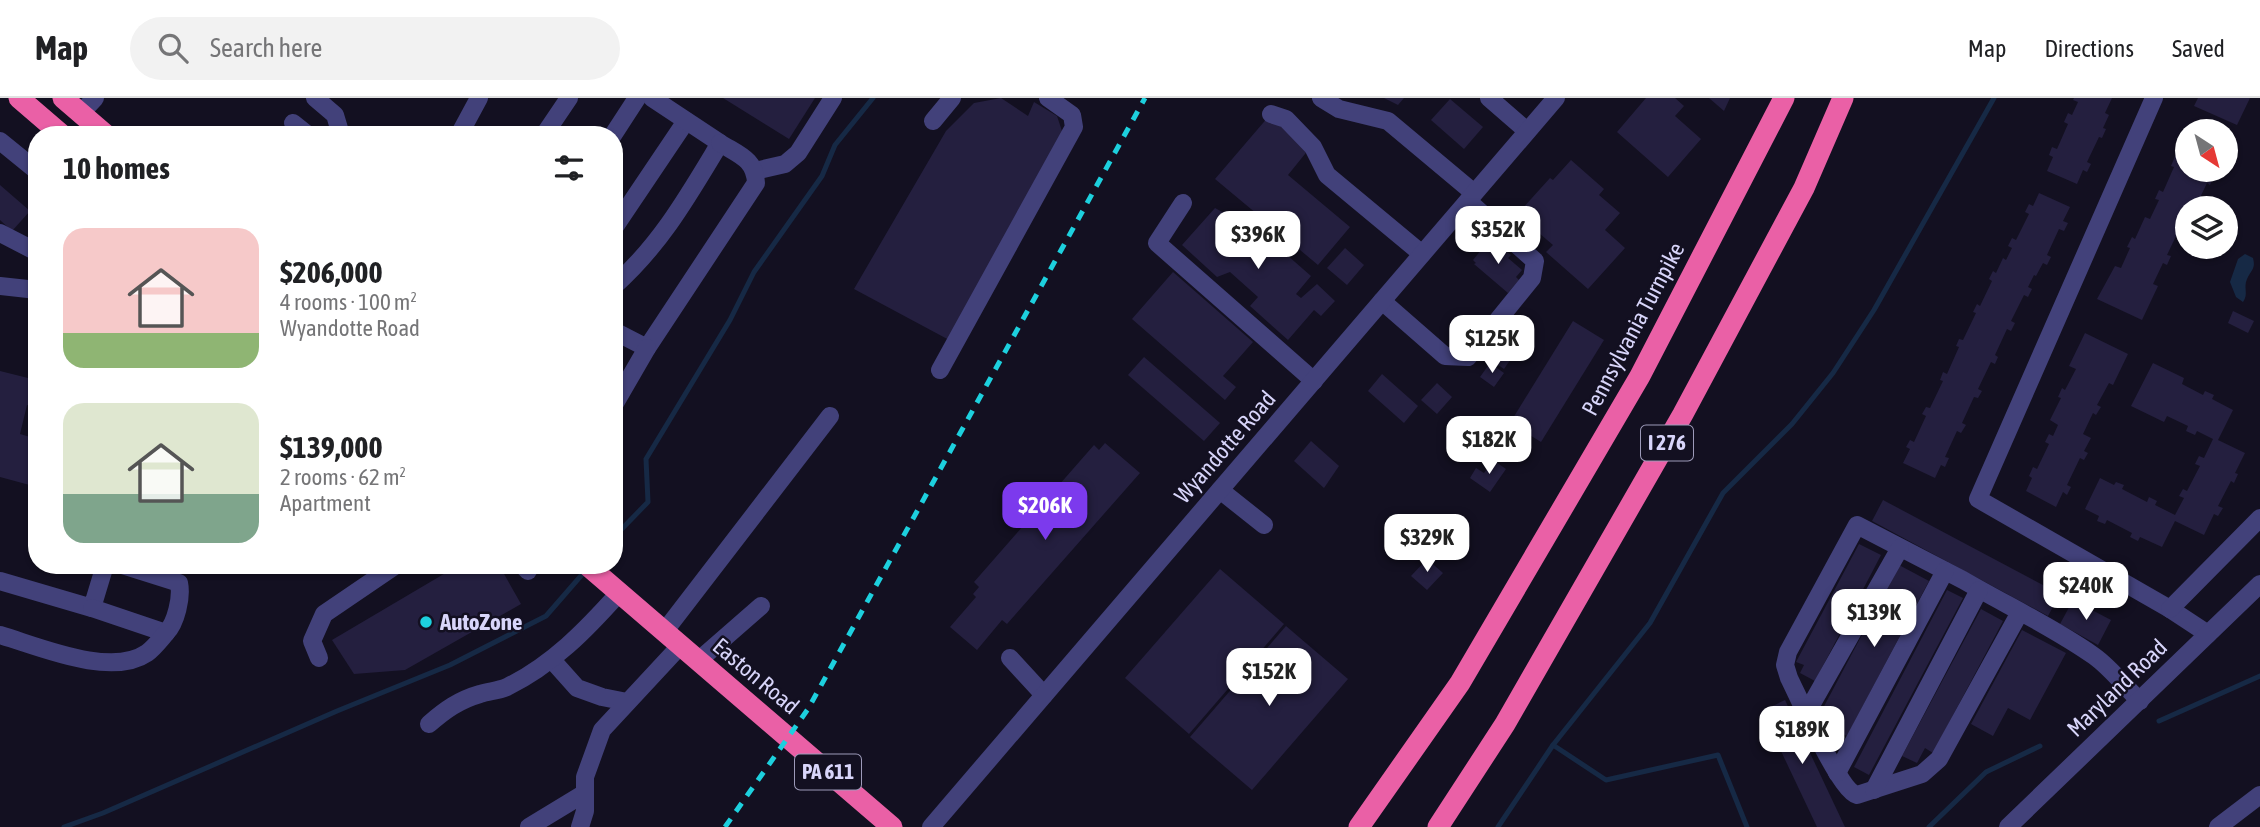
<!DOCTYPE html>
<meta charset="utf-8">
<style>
:root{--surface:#fff;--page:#f2f2f2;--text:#202124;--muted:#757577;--line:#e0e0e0;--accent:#7c3aed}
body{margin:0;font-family:"Asap Condensed",sans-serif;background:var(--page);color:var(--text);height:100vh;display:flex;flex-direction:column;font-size:26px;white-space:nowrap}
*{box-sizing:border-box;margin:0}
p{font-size:23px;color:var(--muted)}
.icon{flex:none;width:38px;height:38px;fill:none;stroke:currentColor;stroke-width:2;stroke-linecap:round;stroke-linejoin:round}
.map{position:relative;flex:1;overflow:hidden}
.drawer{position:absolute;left:28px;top:28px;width:595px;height:448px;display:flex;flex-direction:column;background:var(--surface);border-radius:28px;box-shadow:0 2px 5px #0004}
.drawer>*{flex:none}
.needle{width:46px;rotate:144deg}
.controls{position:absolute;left:2175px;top:21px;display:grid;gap:14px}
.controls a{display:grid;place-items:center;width:63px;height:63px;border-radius:50%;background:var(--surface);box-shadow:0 2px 5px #0004;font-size:35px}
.price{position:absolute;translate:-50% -60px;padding:0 16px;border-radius:14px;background:#fff;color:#222;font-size:23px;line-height:46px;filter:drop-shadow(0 2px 4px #0008)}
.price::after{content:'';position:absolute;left:50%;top:42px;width:21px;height:16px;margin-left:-10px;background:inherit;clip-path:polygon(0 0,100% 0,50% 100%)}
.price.active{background:var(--accent);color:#fff}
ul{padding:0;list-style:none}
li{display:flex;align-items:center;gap:21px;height:175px;padding:0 35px}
li span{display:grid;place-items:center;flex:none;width:196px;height:140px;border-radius:21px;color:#555}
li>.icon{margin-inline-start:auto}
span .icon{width:84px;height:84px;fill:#fffc;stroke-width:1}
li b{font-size:30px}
h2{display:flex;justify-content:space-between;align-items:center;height:84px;padding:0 35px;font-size:30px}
header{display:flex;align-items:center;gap:42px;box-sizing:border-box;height:98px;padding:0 35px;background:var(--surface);border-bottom:2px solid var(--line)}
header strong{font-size:33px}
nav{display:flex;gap:38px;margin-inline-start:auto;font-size:24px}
.search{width:490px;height:63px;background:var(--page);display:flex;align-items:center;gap:18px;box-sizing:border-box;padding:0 24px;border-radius:38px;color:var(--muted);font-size:26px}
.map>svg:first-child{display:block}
.water{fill:#162945}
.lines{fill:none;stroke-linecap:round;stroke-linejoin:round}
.stream{stroke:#162945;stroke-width:5}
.building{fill:#241f3f}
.minor{stroke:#42417a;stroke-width:18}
.highway{stroke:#ea60a6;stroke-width:21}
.rail{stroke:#1dd0de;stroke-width:5;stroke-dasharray:10 9;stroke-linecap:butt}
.poi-dot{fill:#1dd0de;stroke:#131021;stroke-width:2.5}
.labels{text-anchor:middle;stroke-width:5;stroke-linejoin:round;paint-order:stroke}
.shield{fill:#131021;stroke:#9d9ab9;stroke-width:2}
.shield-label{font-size:21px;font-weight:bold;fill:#d8d5fa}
.street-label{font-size:23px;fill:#d8d5fa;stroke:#131021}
.poi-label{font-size:23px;font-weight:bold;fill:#d8d5fa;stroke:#131021;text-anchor:start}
</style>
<header>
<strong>Map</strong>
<div class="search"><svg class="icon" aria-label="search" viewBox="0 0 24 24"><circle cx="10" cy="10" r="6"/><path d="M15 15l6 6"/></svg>Search here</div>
<nav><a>Map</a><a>Directions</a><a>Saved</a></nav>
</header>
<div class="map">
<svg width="2260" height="729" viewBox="0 0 2260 729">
<rect width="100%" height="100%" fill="#131021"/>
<!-- water -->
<path class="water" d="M2245,156l8,4c3,11 -2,12 -6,21 -4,9 2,15 -4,23l-7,-5 -6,-15 8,-23z"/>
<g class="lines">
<!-- stream -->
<g class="stream">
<path d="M614,439l34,-35 -2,-43 84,-139 24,-48 68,-96 13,-31 38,-47"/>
<path d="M2159,623l101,-45"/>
<path d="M1553,647l53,35 112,-25 29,72"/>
<path d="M64,729l39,-14 234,-102 113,-46 96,-49 40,-46"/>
<path d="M1498,729l55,-82 97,-122 73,-130 69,-69 41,-51 41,-63 120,-212"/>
<path d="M1929,729l57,-55 54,-26"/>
</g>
</g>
<!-- building -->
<g class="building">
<path d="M723,0h92l-26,41z"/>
<path d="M1001,0l27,18 6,-14 23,14 6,18 -112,207 -97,-52 92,-158 28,-28z"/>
<path d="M1384,0h20l-6,7z"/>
<path d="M1646,0h29l9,8 -9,10 26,23 -33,38 -51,-45z"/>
<path d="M1709,0h21l-6,13z"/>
<path d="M2074,0h38l-7,15 4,2 -6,13 3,1 -4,9 -3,-1 -12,25 4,2 -4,8 -4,-2 -6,14 -30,-13 6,-14 -4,-2 3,-8 5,2 11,-25 -4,-2 4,-9 4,2 6,-13 -5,-2z"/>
<path d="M2198,0h52l-13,27 -43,-19z"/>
<path d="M1450,1l33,28 -19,22 -33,-29z"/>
<path d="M1269,18l40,33 -21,26 62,52 -32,38 -103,-86z"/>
<path d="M2188,42v30h25l-2,4 3,2 -4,9 -3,-2 -12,25h-7v16l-6,12 -5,-2 -10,21 4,1 -4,9 -4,-2 -10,21 5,2 -16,34 -45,-21 18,-33 6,2 9,-20 -3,-1 5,-10 3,2 10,-22 5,2 9,-19 -4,-1 4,-9 4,2 11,-25 -3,-1 5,-12 4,2z"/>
<path d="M1571,62l33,29 -5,6 21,18 -15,17 20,18 -37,41 -42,-37 7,-7 -20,-17 -5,6 -16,-14 38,-42 3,2z"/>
<path d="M0,87l30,26 -18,20 -12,-11z"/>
<path d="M2039,95l31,14 -7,14 5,2 -4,8 -5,-2 -12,26 4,2 -4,8 -4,-2 -7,13 -2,-1 -6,12 4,2 -4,8 -4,-2 -13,26 4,2 -4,8 -4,-2 -12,26 3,2 -3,7 -4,-2 -13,27 4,2 -4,7 -4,-1 -12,26 4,2 -5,8 -4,-2 -12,26 4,1 -4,9 -4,-2 -6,13 -32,-15 7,-14 -4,-2 4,-7 4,2 12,-26 -4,-2 4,-7 4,1 13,-27 -3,-1 3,-8 4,2 12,-27 -3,-1 3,-7 4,1 13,-27 -3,-1 4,-8 3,2 12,-25 -3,-2 4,-8 3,2 7,-15 3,2 6,-12 -4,-2 4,-8 4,2 13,-26 -4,-2 4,-8 4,2z"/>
<path d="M1215,110l48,26 48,42 -15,18 5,4 16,-14 18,17 -14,15 -7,-6 -26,30 -38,-34 8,-9 -28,-25 -13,5 -35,-32z"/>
<path d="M1494,143l17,14 -3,3 14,12 -6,7 3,3 -11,13 -34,-29 2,-1 -3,-3 9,-11 3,3z"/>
<path d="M1345,150l19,17 -17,20 -20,-17z"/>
<path d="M1173,174l80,70 -30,34 13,11 -11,13 -93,-81z"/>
<path d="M2233,213l21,10 -6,12 -20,-10z"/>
<path d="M1573,223l31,19 -63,102 -31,-19z"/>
<path d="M1517,224l13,10 -12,15 -13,-10z"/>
<path d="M2085,235l43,21 -15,31 -4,-2 -12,22 4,2 -5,8 -3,-2 -10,21 8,4 -7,13 4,2 -4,7 -4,-2 -13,27 4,2 -4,8 -4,-3 -7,15 -30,-16 6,-13 -3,-2 4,-9 4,2 12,-25 -4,-2 4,-8 4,2 5,-11 -8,-5 11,-22 -3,-1 4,-9 3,2 11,-21 -7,-3z"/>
<path d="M1499,244l16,11 -11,16 -16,-11z"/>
<path d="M1144,259l76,66 -16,18 -76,-66z"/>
<path d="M1490,265l14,10 -10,14 -14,-10z"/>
<path d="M2153,265l31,15 -2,6 21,11 2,-4 9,4 -2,4 21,11 -15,30 27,13 -10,20 3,1 -4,9 -3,-2 -13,25 5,2 -5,8 -4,-2 -10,21 -29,-14 -13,26 -22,-10 -2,4 -8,-4 2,-4 -25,-13 -2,4 -8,-3 2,-5 -14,-7 15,-31 14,7 2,-3 8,3 -2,4 25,13 2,-5 8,4 -2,4 20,10 9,-17 -5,-2 4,-7 4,2 13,-25 -5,-2 4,-8 5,2 9,-19 -16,-8 -2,4 -9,-4 2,-5 -21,-10 -3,6 -33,-16z"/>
<path d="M0,273l32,8 -4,13 9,2v13l-10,-2 -7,29 17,5v48l-37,-10z"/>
<path d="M1382,276l36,32 -14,17 -36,-32z"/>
<path d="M1437,285l15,14 -15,17 -16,-14z"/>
<path d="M1311,343l28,25 -15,22 -30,-27z"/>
<path d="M1105,345l35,30 -133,151 -5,-4 -25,30 -27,-23 26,-30 -3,-3 6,-7 -5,-5 120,-137 5,5z"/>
<path d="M1493,362l13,9 -16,23 -20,-14 6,-10 8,5z"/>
<path d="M1883,402l177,94 -12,22 -176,-95z"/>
<path d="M1859,446l22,11 -66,126 -15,-8 4,-8 -8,-3z"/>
<path d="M1427,461l16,14 -16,17 -16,-14z"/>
<path d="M459,467h40l22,39 -116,66 -51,4 -22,-34z"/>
<path d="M1899,467l30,16 -82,155 -15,-8 4,-8 -15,-8z"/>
<path d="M1220,471l64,55 -95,110 -64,-56z"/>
<path d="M1947,492l16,8 -94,177 -15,-8z"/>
<path d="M2073,502l38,20 -13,25 -38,-21z"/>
<path d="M1981,511l22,12 -70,132 -8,-5 -8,15 -15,-7z"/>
<path d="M1286,528l62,53 -96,111 -62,-53z"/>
<path d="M2022,532l44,23 -36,67 -22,-12 -15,28 -22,-12z"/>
<path d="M1785,602l60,127h-28l-55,-116z"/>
</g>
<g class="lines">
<!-- minor -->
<g class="minor">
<path d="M315,0l20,17 6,20"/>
<path d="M1321,0l18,11 49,12 86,72"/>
<path d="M1489,0l38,33"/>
<path d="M2154,0l-176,401 192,110 38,25"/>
<path d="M81,15l14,-15"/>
<path d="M1271,16l15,5 27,28 14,28 95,79"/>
<path d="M933,23l19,-23"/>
<path d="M293,25l15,12"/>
<path d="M459,37l20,-37"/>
<path d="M544,37l25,-37"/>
<path d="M613,37l24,-37"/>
<path d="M0,43l37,30"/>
<path d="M755,73l30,-7 13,-11 35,-55"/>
<path d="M1183,105l-26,40 157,138"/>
<path d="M614,130l72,-107"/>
<path d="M0,135l37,19"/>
<path d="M0,188l37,4"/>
<path d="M614,188c47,-42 74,-90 106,-143l-68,-45"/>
<path d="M1382,203l63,55 23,1 64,-79 3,-17 -67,-60"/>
<path d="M614,233l33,17 109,-165c-1,-24 -17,-28 -36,-40"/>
<path d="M940,272l134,-243 -2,-12 -24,-17"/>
<path d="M614,307l33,-57"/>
<path d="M1220,392l44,35"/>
<path d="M522,467l6,6"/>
<path d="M0,483l92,27 13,-43"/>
<path d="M92,510l74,25"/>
<path d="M2170,511l90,-91"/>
<path d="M2020,514l-81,147 -17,15 -65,21c-17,-4 -58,-97 -68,-117l-4,-13 3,-13 69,-127 106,55c43,25 90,47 131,76 17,12 31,31 46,45"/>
<path d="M664,534l166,-216"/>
<path d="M0,537c38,11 111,43 147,18 7,-5 13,-13 19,-20 10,-10 16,-36 13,-50l-57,-18"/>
<path d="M319,560l-7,-17 12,-27 72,-49"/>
<path d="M1010,560l34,37"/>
<path d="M552,562l25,28 25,9 25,5"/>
<path d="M698,563l63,-55"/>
<path d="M1806,616l94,-166"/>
<path d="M429,626c16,-14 30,-24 51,-30 9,-3 18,-3 27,-7 45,-22 79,-57 112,-94"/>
<path d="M1837,675l108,-202"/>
<path d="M1874,692l105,-200"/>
<path d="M529,729l56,-34"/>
<path d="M580,729l5,-16v-34l17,-47 78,-84"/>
<path d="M931,729l625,-729"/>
<path d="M2008,729l252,-243"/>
<path d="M2218,729l42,-32"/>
</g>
<!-- highway -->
<g class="highway">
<path d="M19,0l43,37"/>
<path d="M63,0l43,37"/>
<path d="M587,467l305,262"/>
<path d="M1359,729l101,-144 180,-307 144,-278"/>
<path d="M1438,729l67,-103 178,-310 121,-226 39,-90"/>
</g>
<!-- rail -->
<path class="rail" d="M725,729l83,-118 337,-611"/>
</g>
<!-- markers -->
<circle class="poi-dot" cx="426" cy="524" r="7"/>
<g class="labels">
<!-- shield labels -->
<g class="shield">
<rect x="1641" y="327.5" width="52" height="35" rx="5"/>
<rect x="795" y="656.5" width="66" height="35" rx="5"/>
</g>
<g class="shield-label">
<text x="1667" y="352">I 276</text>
<text x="828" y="681">PA 611</text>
</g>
<!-- street labels -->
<g class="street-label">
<text transform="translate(1633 231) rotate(-62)" y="8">Pennsylvania Turnpike</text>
<text transform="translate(1225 349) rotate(-49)" y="8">Wyandotte Road</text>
<text transform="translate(756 578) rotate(40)" y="8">Easton Road</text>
<text transform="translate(2117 590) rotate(-44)" y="8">Maryland Road</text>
</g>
<!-- poi labels -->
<g class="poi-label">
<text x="440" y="532">AutoZone</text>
</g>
</g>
</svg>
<div class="controls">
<a><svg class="needle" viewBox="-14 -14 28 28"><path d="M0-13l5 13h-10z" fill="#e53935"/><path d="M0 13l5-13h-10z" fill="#757577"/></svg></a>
<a><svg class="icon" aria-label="layers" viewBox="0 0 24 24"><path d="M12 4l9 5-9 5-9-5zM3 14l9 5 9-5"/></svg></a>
</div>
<b class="price" style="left:1498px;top:168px">$352K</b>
<b class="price" style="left:1258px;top:173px">$396K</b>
<b class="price" style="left:1492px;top:277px">$125K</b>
<b class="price" style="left:1489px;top:378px">$182K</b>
<b class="price active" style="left:1045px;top:444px">$206K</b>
<b class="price" style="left:1427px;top:476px">$329K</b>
<b class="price" style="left:2086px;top:524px">$240K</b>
<b class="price" style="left:1874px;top:551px">$139K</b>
<b class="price" style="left:1269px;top:610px">$152K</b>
<b class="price" style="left:1802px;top:668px">$189K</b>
<section class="drawer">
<h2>10 homes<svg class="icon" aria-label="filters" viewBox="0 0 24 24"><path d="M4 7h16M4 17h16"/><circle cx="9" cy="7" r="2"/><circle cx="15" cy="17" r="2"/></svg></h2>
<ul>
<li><span style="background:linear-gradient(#f6c9c9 75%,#8fb573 0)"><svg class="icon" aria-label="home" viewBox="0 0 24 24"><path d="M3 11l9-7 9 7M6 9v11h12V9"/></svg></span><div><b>$206,000</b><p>4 rooms · 100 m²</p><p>Wyandotte Road</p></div></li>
<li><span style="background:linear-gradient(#dfe7d0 65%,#7fa58c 0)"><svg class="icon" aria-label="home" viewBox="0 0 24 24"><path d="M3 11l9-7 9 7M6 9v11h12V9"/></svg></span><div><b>$139,000</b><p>2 rooms · 62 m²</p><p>Apartment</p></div></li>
</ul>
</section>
</div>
